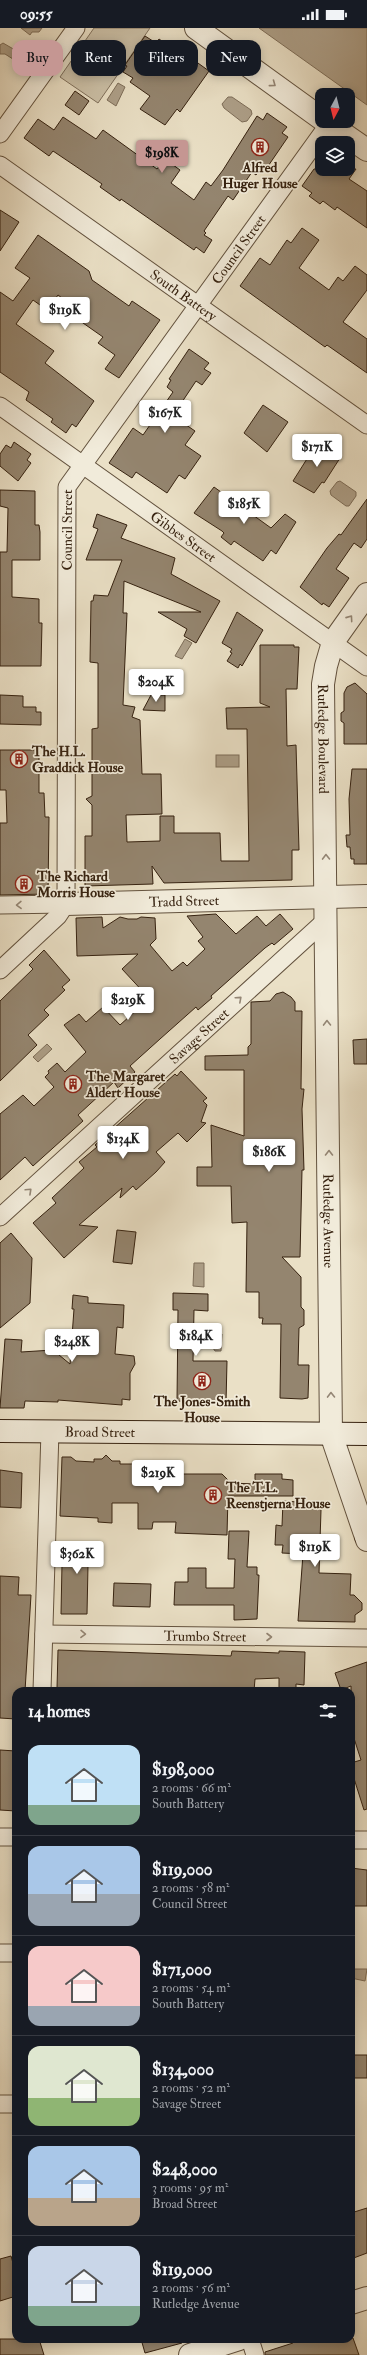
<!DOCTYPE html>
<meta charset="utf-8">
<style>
:root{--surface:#171b24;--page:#20242c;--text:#f1f3f6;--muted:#9ea1a6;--line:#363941;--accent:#c59692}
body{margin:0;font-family:"IM FELL Double Pica",serif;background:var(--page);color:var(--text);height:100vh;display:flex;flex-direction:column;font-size:15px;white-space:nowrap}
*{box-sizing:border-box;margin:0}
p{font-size:13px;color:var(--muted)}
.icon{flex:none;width:22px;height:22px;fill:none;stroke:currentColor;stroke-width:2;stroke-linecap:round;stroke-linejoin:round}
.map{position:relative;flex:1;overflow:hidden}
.sheet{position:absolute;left:12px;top:1659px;width:343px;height:656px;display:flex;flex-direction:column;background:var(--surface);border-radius:12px;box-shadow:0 2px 10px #0003}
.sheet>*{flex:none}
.hud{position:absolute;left:12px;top:12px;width:343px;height:36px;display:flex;gap:8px}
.needle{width:26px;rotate:187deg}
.fabs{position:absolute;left:315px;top:60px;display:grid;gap:8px}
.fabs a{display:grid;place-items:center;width:40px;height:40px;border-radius:8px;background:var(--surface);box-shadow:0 2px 10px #0003;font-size:20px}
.price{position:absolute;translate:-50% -34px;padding:0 9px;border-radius:4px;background:#fff;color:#222;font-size:13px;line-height:26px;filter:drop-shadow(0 1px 2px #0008)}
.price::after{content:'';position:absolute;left:50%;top:24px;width:12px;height:9px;margin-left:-6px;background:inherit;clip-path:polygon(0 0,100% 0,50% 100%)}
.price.active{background:var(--accent);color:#111}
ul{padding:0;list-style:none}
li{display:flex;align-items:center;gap:12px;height:100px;padding:0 16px}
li+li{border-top:1px solid var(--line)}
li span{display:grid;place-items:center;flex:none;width:112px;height:80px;border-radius:12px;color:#555}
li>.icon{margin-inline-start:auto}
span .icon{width:48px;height:48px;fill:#fffc;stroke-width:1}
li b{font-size:17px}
h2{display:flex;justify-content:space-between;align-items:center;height:48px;padding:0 16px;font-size:17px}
.pill{padding:0 14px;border-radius:12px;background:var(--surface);box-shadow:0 2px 10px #0003;font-size:14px;line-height:36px}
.pill.active{background:var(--accent);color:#111}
.status{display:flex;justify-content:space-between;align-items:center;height:28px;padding:0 20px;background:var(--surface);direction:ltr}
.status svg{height:11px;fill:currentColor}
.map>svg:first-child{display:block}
.green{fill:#cbc0a7;stroke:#80715c}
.water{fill:#ad9f88;stroke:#7d6d58}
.building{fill:#94856f;stroke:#362210}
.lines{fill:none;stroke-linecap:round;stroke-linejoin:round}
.minor-casing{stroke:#63523e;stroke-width:19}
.tertiary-casing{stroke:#63523e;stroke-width:24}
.secondary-casing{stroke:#362210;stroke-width:24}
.minor{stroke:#f1ebda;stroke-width:17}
.tertiary{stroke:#f1ebda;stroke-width:22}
.secondary{stroke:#f1ebda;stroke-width:22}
.oneway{stroke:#948675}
.labels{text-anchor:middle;stroke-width:3.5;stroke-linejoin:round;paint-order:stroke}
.poi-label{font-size:14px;font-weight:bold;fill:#362210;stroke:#f1ebda;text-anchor:start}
.street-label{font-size:14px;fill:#362210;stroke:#f1ebda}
</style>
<div class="status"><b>09:55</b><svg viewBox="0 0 49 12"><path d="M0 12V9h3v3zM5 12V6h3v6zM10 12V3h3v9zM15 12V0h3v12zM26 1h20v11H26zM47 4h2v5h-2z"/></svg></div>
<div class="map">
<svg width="367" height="2327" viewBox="0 0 367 2327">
<rect width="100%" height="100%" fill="#eae0c6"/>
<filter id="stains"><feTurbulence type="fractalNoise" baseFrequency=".005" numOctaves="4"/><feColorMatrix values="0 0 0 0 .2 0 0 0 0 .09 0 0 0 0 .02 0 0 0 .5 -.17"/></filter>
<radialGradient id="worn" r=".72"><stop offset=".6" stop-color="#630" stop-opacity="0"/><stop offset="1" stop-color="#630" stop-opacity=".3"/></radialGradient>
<!-- green -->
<path class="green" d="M94,0h56l-52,75 -38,-26z"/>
<!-- water -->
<g class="water">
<path d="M21,0h21l-3,4h-7l-2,3z"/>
<path d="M259,0h108v77z"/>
<path d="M3,15l19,11 1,3 -7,4 -11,-7h-5v-9z"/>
<path d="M118,55l7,4 -9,19 -9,-6z"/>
<path d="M228,69h4l19,13 1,4 -5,7 -5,1 -18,-14 -2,-4z"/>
<path d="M340,453l16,11v4l-7,10h-3l-15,-11 -1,-4 7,-9z"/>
<path d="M185,611l7,4 -10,16 -7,-3z"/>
<rect x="216" y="727" width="23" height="12"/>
<path d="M47,1016l5,5 -14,13 -5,-5z"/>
<path d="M194,1235h10v24l-11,-1z"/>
<path d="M201,1306h21l-1,17h-6l-4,-6h-10z"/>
<path d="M351,1941h16l-2,12 -14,-3z"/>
</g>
<!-- building -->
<g class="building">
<path d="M145,8l11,7 3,-4 24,17 1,-3 25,18 -29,41 -3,-3 -12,16 -25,-16 10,-13 -20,-14 3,-4 -10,-6 4,-6 -2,-1z"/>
<path d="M75,63l14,10 -10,14 -14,-10z"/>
<path d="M267,85l20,14 -5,6 6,4 -24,35 -4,-3 -4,6 -4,-3 -19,28 -5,-4 -24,35 2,2 -2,2 8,5 -8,13 -8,-6 -2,3 -73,-51 -1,2 -20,-14 2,-3 -49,-33 -4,5 -25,-18 14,-19 16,11 9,-13 33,22 7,-9 54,39 8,-10 15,11 -9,13 23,17 12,-18 5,4 12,-16 34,-54 6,4z"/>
<path d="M314,141h42l-7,10 18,12v37l-30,-21 -2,3 -12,-9 -3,3 -11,-8 3,-3 -10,-7z"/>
<path d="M0,182l19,12 -19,29z"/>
<path d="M302,200l17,12 -20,28 30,22 9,-13 5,4 12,-15 12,9v15l-24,32 24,17v34l-40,-28 -2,2 -85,-61 20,-28 10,7 17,-25 4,3z"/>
<path d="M38,207l51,36 3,9 37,26 3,-5 28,19 -41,58 -14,-9 10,-14 -17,-12 5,-6 -30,-21 5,-6 -20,-15 -11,15 -14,-10 -17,24 38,27 -9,12 49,38 -18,26 -4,-3 -6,9 -15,-11 2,-3 -27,-19 3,-8 -29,-20v-80l13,9 17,-23 -15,-10z"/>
<path d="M189,321l20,14 -5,6 7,4 -9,12 -6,-4 -14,21 3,2 -9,14 19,13 -10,14 16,11 -16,23 -6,-4 -12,18 -31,-21 -4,6 -23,-15 24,-35 10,7 30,-43 -6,-5 4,-7 -2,-1z"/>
<path d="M263,377l25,17 -21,30 -23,-19z"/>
<path d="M14,414l17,12 -4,6 4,3 -13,18 -18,-15v-12l6,-9 5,3z"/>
<path d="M317,415l23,15 -16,25 -2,-1 -8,11 -21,-12z"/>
<path d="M214,459l57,41 14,-14 11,8 -20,32 -5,-4 -8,11 -29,-20 -3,4 -10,-8 3,-4 -2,-2 -28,-18z"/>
<path d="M0,462l35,1v34h4l1,7v28h-28v37l27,2v24h3l-1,43h-41v-114h7l1,-44 -8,-2z"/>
<path d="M367,471v40l-6,9 -7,-5 -18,26 13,9 -20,29 -6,-4 -1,2 -22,-18 27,-39 12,-14 2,1z"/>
<path d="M97,486l30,11 -6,13 54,20 -4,16 49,27 -24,42 -12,-7 3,-7 -29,-17h43l-77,-31 -1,32h4l-4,92 12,2 -3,10 8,3 2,54h19l1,40 -36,1 1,27 33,-1v-25h14v17h46l1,28h28l-2,-132h-20l-1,-21 44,-1 -10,-4v-58h34v2h5l-2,42h-11l1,57 9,-1 3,105h-7v30l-128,3 -12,-17 1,18 -68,2v-50h7v-31l-6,-6 6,-3v-67l6,-1v-65l-8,-1 1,-61h2l1,-6 14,1 14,-36h-36l12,-31 -5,-2z"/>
<path d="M237,584l26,18 -21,36 -2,-2 -2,4 -11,-7 5,-8 -2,-1 2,-3 -10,-6z"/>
<path d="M355,655l12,11v50h-23v-21l-3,-2v-8l3,-2v-18l3,-6z"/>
<path d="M0,667l23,1v11h13v5h5v13l-41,-1z"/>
<path d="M151,667h14v16l-22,-1z"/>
<path d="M0,722h39v43h5l1,24h4l-1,77 -48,1v-72h7l-1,-33h-6z"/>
<path d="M352,741h15v95h-13v-5h-3l-1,-12h-3l-1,-12h4l-1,-36z"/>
<path d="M216,886l20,20 21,-18 9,10 14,-12 13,15 -19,16 -2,-2 -7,5 -54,48 1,2 -14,12 -2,-3 -36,32 -30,27 5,6 -17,16 -4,-6 -36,33 5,6 -50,45 -8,-9 -25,23v-66l23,-19 11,11 20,-19 -9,-10 4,-4 -1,-2 9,-8 8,9 21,-20 -22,-27 15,-11 7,8 17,-15 17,18 21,-19 -2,-3 8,-7 -25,-27 16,-15 -61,2 -1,-38 26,-1 1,11 17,-11 8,2h9l4,-2 14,1 1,21 -6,6 22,26 11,-9 4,4 18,-17 -7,-8 5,-4 -16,-21z"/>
<path d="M44,922l26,30 -8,7 3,3 -21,20 5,5 -21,20 9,10 -37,36v-80l33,-32 -4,-4z"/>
<path d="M283,964l8,5 4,5v9h7l-1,78h3l-2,20 2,61h-2l-2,87h-18l19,20v30l3,3v15l-5,3 -1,37h11l-1,33 -6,1 -22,-1 1,-74h-19l1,-6h-4v-26h-13l1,-70 -15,1 -1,-37h-34v-19h15l-1,-42 33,11v-66h-39v-14l43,-1v-8l3,-3v-42l19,-1 6,-7z"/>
<path d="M367,1011v25h-13l-1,-24z"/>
<path d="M181,1043l26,27 -4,3 4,4 -6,17 5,1 -19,19 -9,-9 -22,19 9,10 -9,10 -20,18 -3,-4 -13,12 2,-10 -43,37 19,2 -34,31 -31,-35 23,-20 -4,-5 32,-30 -5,-6 18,-15 -2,-2 80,-71 2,2z"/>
<path d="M117,1202l19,2 -4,32 -19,-2z"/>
<path d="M11,1205l21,25 -2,45 -30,25v-85z"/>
<path d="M173,1265l35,1v17l-14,-1 -1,51h34l-1,42 -49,-2 1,-91h-5z"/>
<path d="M73,1267l15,2v6l36,2 -1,23 -6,-1 -2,27 19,2 1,8 -5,9v27l-8,-1v6l-64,-5v2l-33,-1 -1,7h-24l5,-69 17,1 -1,12 32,-2 17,14 4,-55h-2z"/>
<path d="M106,1427l6,6h8v3h25v2h4l1,8h72l9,9 24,1v-10h27v5l11,1v16h-65l-1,39 -52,-2 1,-11h-23l-1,7h-14v-26h-26v20l-14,-1v-4l-38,-2 2,-59h9l5,4 18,1v-3h8z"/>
<path d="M0,1442l22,3 -1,35 -21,-1z"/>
<path d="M283,1473l30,2 8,7 -2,63 32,1 -1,21h4l8,8v7l-7,5v7l-57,-1 5,-67 -21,-1 1,-8h-8l1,-20 6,1z"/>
<path d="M229,1503h20l-2,36h10v8h2l-2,44 -23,1v-15h-60l1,-23h13v-14h18v20h28l1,-29h-7z"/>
<path d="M62,1514l40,2 -1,21h-13l-1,49h-26l1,-50h-3z"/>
<path d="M0,1548l19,1 -1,18h13l-6,96h-9v28l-16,-1z"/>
<path d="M114,1555l37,1 -1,23 -37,-1z"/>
<path d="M58,1622l173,6 1,-5 47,2v-2l26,1 -1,33 -8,-1v7h-17v-13l-24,1 -1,12h-156l-41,-3z"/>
<path d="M367,1634v147l-3,1 -13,-41v-6l10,-3 -10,-31v-43l-10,4 -6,-17z"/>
<path d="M0,1722l16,1v60l-16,-1z"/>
<path d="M351,1840l16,2v36h-16z"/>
<rect x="351" y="2027" width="16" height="23"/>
<path d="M367,2180v45l-16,6v-46z"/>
<path d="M11,2228l2,7 3,-1v34l-16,5v-42z"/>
<path d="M353,2310l6,17h-94v-3l28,-9 -2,-4z"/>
<path d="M0,2311h39l5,16h-44z"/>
<path d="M141,2311h40l1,4 -37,10z"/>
</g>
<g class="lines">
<defs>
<g id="minor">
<path d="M0,106l76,-106"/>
<path id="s1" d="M0,137l367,260"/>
<path id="s2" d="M0,378l367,261"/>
<path id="s3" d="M66,876l1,-417 264,-366"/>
<path d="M0,877l66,-1"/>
<path d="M0,942l58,-54 8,-12"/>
<path id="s4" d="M0,1189l327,-298"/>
<path id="s5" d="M44,1606l323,4"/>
<path d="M42,1663l8,-260"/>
<path d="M0,1809h16"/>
<path d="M351,1812h16"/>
<path d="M0,1925h16"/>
<path d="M0,2076h16"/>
<path d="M250,2311l5,16"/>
</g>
<g id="tertiary">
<path d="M196,0l126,91"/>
<path d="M325,93l42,29"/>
<path id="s6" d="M367,566l-34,48 -7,24 -3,18 8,750 36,106"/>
<path id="s7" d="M66,876l301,-8"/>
<path d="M351,2275l16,-5"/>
<path d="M190,2327l49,-16"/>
</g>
<g id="secondary">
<path id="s8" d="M0,1403l367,3"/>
<path d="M366,1508l1,-5"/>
</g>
</defs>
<!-- minor casing -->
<use href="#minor" class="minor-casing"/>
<!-- tertiary casing -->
<use href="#tertiary" class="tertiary-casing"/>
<!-- secondary casing -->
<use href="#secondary" class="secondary-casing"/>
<!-- minor -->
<use href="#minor" class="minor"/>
<!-- tertiary -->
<use href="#tertiary" class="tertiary"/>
<!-- secondary -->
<use href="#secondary" class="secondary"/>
</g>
<!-- one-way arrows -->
<defs><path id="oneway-chevron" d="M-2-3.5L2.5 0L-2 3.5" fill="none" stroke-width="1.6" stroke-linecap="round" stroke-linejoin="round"/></defs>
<g class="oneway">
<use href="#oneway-chevron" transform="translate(273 56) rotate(36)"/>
<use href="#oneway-chevron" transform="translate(350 590) rotate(-55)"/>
<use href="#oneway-chevron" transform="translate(326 829) rotate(-91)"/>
<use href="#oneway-chevron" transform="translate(19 877) rotate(179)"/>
<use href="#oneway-chevron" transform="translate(239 971) rotate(-42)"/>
<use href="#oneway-chevron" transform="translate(327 995) rotate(-91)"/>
<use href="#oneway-chevron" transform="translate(329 1125) rotate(-90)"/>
<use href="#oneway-chevron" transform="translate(29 1163) rotate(-43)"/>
<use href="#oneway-chevron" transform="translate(331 1367) rotate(-91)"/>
<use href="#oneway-chevron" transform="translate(83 1606) rotate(1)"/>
<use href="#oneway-chevron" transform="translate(269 1609)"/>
</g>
<!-- icons -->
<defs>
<symbol id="building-ring" viewBox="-11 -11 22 22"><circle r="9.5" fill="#f1ebda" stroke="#8f2418" stroke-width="1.5"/><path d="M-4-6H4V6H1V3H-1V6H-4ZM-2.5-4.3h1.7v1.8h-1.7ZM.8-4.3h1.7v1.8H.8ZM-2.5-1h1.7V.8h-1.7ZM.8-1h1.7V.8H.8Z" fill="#8f2418"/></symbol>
</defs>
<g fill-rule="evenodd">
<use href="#building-ring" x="250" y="109" width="20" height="20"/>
<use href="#building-ring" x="9" y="721" width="20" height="20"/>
<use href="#building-ring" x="14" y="846" width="20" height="20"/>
<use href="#building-ring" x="63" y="1046" width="20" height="20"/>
<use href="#building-ring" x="192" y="1343" width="20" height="20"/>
<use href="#building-ring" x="203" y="1457" width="20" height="20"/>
</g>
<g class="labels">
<!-- poi labels -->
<g class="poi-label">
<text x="260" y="144" text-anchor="middle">Alfred<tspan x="260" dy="16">Huger House</tspan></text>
<text x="32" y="728">The H.L.<tspan x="32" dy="16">Graddick House</tspan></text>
<text x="37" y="853">The Richard<tspan x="37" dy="16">Morris House</tspan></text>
<text x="86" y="1053">The Margaret<tspan x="86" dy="16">Aldert House</tspan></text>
<text x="202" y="1378" text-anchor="middle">The Jones-Smith<tspan x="202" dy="16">House</tspan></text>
<text x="226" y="1464">The T.L.<tspan x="226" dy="16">Reenstjerna House</tspan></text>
</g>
<!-- street labels -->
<g class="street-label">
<text dy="5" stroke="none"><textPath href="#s3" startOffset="710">Council Street</textPath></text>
<text dy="5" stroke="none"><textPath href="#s1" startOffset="225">South Battery</textPath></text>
<text dy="5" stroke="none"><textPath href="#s3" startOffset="374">Council Street</textPath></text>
<text dy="5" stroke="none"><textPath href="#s2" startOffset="225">Gibbes Street</textPath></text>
<text dy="5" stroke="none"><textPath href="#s6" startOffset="157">Rutledge Boulevard</textPath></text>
<text dy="5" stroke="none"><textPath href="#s7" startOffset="118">Tradd Street</textPath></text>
<text dy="5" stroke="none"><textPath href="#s4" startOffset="269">Savage Street</textPath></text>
<text dy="5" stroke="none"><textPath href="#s6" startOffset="639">Rutledge Avenue</textPath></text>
<text dy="5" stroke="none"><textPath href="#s8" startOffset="100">Broad Street</textPath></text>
<text dy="5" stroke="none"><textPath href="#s5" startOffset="161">Trumbo Street</textPath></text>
</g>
</g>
<rect width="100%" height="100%" filter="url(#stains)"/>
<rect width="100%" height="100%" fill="url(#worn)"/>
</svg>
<div class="fabs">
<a><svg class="needle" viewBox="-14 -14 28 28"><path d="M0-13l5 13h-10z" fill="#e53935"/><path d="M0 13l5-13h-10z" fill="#9ea1a6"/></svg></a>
<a><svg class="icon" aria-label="layers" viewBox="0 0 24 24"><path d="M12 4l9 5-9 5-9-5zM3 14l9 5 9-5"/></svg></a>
</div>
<b class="price active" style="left:162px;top:146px">$198K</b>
<b class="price" style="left:65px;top:303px">$119K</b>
<b class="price" style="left:165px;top:406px">$167K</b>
<b class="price" style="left:317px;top:440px">$171K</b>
<b class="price" style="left:244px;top:497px">$185K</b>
<b class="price" style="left:156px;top:675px">$204K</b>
<b class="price" style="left:128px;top:993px">$219K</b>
<b class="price" style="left:123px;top:1132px">$134K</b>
<b class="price" style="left:269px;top:1145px">$186K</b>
<b class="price" style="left:196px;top:1329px">$184K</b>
<b class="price" style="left:72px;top:1335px">$248K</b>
<b class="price" style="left:158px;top:1466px">$219K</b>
<b class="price" style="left:315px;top:1540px">$119K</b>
<b class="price" style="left:77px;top:1547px">$362K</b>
<div class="hud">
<a class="pill active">Buy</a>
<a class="pill">Rent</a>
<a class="pill">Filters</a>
<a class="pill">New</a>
</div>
<section class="sheet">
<h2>14 homes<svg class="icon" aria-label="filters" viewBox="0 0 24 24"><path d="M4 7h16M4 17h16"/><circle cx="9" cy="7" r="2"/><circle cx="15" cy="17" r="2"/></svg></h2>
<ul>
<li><span style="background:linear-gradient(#bfe0f5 75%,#7fa58c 0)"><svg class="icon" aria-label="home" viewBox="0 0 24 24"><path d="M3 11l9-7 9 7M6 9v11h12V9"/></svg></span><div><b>$198,000</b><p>2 rooms · 66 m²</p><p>South Battery</p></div></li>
<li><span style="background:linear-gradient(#a9c7e8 60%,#9aa5b1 0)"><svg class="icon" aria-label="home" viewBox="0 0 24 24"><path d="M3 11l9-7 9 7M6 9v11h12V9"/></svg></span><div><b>$119,000</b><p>2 rooms · 58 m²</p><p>Council Street</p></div></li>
<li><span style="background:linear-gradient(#f6c9c9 75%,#9aa5b1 0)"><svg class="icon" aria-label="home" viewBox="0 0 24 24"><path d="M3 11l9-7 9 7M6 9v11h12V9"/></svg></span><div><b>$171,000</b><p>2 rooms · 54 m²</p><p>South Battery</p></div></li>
<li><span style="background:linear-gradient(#dfe7d0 65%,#8fb573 0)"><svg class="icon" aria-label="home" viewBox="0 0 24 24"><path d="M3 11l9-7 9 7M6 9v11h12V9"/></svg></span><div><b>$134,000</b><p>2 rooms · 52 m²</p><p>Savage Street</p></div></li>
<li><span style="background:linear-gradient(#a9c7e8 65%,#b9a48a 0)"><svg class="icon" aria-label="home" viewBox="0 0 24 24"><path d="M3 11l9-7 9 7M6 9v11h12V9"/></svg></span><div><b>$248,000</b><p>3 rooms · 95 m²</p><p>Broad Street</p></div></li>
<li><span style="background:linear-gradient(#c9d6e8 75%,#7fa58c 0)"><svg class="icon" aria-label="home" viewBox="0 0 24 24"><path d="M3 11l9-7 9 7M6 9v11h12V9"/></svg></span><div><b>$119,000</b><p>2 rooms · 56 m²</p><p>Rutledge Avenue</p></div></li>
</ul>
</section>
</div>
